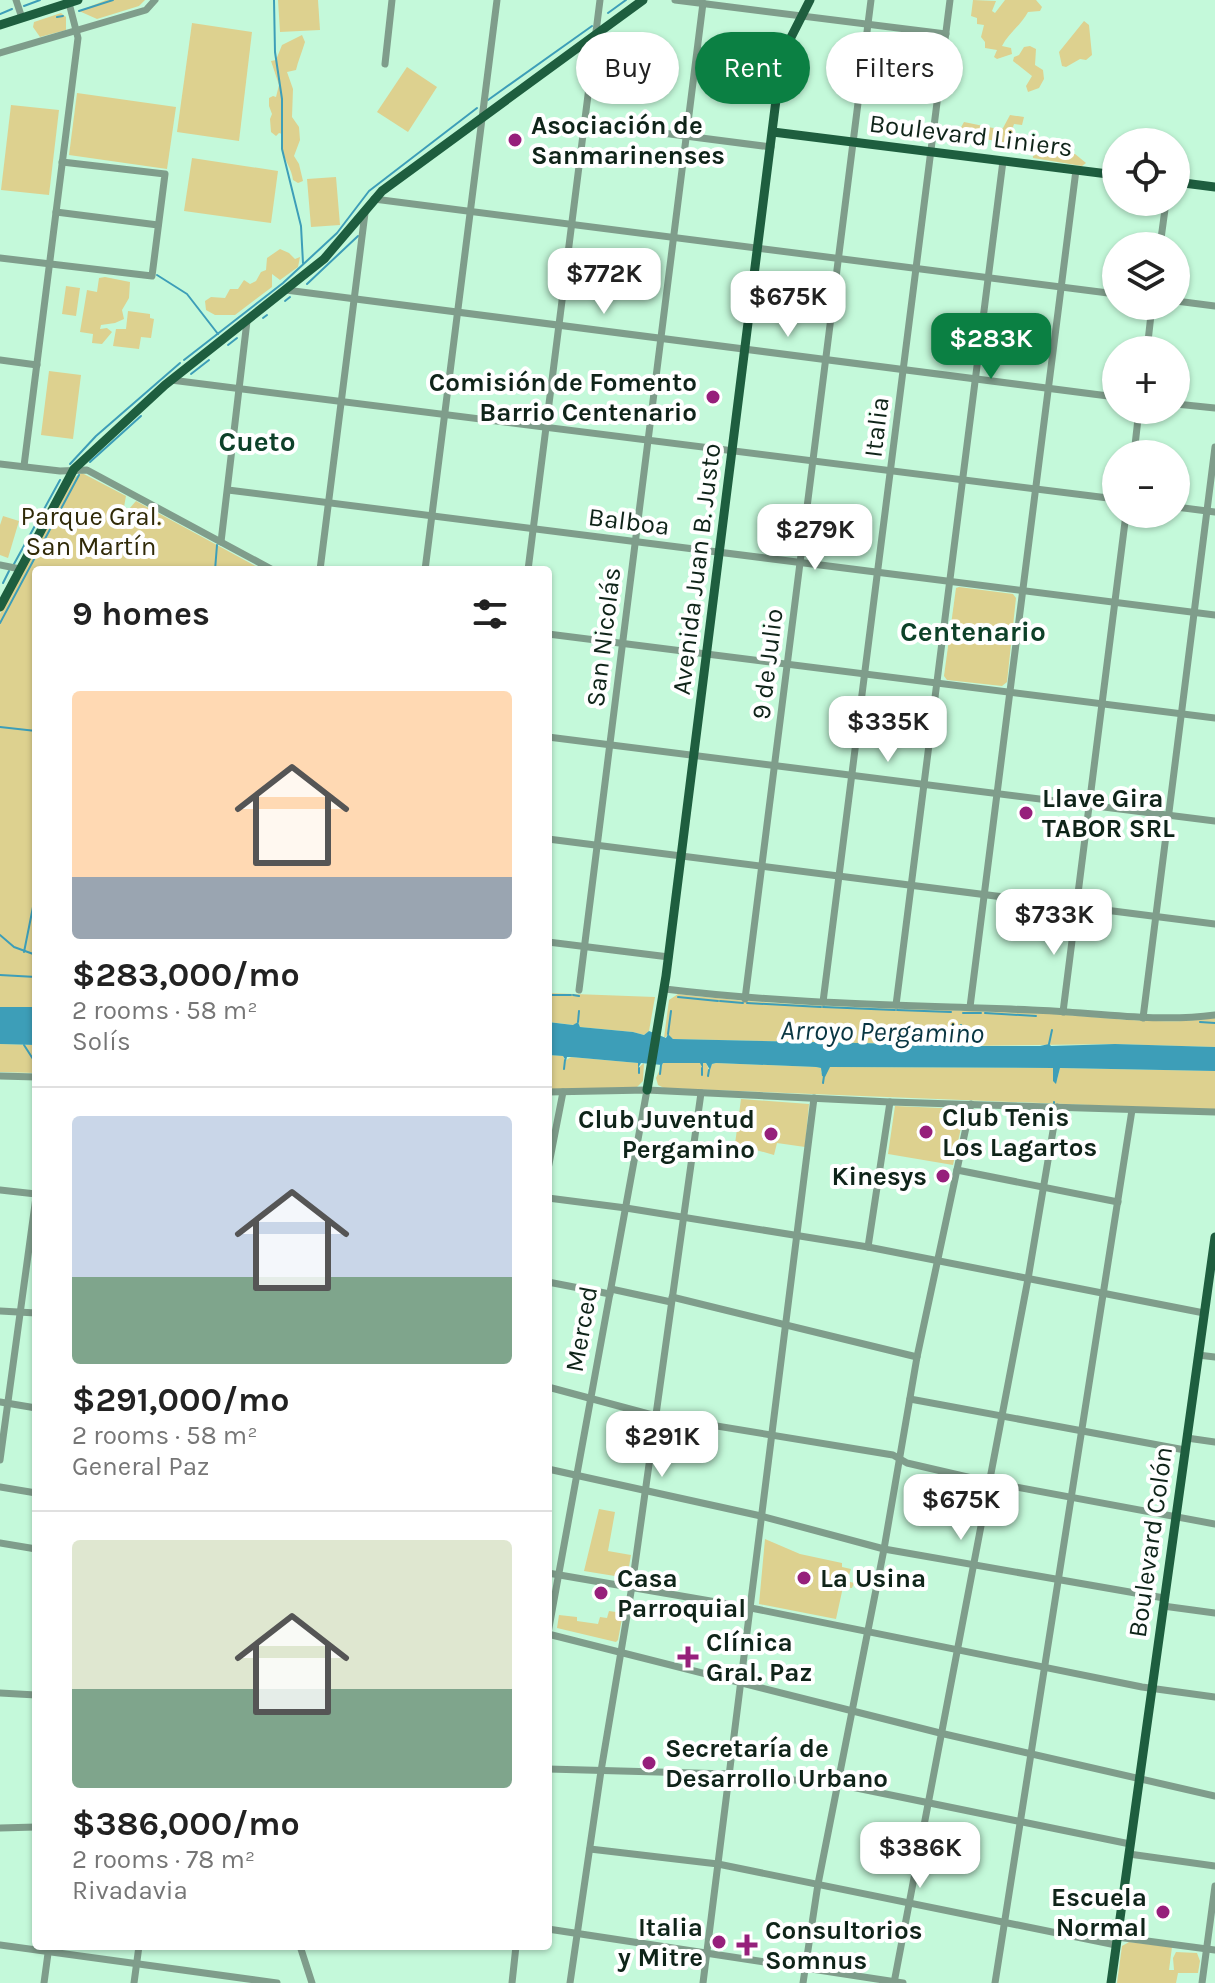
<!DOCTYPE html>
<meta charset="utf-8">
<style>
:root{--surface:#fff;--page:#f2f2f2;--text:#222;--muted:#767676;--line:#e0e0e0;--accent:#0b8043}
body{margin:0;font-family:Karla,sans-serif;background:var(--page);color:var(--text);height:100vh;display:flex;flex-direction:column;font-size:30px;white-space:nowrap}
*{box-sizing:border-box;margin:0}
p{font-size:26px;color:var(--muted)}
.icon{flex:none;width:44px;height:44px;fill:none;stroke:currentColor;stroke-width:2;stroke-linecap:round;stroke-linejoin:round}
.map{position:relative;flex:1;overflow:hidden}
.panel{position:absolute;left:32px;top:566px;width:520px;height:1384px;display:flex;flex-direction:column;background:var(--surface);border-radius:8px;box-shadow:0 2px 6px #0004}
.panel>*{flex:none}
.banner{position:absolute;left:576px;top:32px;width:518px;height:72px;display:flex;gap:16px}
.fabs{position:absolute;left:1102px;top:128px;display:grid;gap:16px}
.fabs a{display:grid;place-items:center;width:88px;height:88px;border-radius:50%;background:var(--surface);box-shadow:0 2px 6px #0004;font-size:40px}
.price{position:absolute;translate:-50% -68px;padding:0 18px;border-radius:16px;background:#fff;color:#222;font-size:26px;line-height:52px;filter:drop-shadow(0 2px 4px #0008)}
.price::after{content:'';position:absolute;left:50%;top:48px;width:24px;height:18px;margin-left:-12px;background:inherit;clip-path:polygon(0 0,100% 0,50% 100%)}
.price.on{background:var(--accent);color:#fff}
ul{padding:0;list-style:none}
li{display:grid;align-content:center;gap:16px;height:424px;padding:0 40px}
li+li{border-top:2px solid var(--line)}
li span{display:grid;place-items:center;height:248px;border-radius:8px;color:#555}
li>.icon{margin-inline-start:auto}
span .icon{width:144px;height:144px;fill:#fffc;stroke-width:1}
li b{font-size:34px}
h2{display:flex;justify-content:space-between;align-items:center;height:96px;padding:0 40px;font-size:34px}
.tag{padding:0 28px;border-radius:36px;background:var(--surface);box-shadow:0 2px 6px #0004;font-size:28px;line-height:72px}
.tag.on{background:var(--accent);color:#fff}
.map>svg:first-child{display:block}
.green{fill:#ddd18f}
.water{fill:#3d9eb8}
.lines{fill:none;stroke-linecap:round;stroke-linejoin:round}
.stream{stroke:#3d9eb8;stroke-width:2}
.minor{stroke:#7f9d8b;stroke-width:7}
.major{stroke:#1e5e3f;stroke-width:9}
.poi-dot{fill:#961f7b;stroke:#fff;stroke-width:3}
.labels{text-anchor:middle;stroke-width:8;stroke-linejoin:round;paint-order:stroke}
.poi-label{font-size:26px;font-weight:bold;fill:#0f2419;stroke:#fff;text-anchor:start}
.street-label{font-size:26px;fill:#0f2419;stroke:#fff}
.park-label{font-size:26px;fill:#302a07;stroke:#fff}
.neighbourhood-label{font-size:28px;font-weight:bold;fill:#0d4129;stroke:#fff}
.water-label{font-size:28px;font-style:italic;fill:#093642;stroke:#fff}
</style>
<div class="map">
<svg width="1215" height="1983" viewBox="0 0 1215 1983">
<rect width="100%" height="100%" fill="#c4f9da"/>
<!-- green -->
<g class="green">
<path d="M106,0h39l-6,6 -42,13 -18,-8z"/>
<path d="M278,0h40l2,30 -40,2z"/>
<path d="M973,0l23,1 -4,10 3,2 10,-13h31l6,7 -2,4 -12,1c-7,13 -20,22 -26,34l9,2 1,6 -15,5 -3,-2 3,-7 -12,-2v-6l-4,-5 3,-12 -7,-1v-6l-6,-2z"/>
<path d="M61,13l5,4v13l-26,7 -7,-10 1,-5z"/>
<path d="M1084,21l5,4 3,30 -6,5 -6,-1 -14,8 -4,-1 -3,-14z"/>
<path d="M192,23l60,9 -13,109 -62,-9z"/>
<path d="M302,35l3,7c-3,10 -7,19 -9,28l-9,2 6,17 -1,28 7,10 1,13 -6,16 5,8 4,17 -5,2 -5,-3c-1,-11 -9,-20 -11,-32 0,-5 1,-9 0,-14l-3,-1 -3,3 -5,-4 -1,-13 2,-5 -3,-8v-8l4,-2 3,1 3,-12 -8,-24 5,-1 6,-15z"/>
<path d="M1030,46l6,3 -1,16 8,5 1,9 -5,9 -11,4 -2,-6 6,-10 -19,-15 1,-4 5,-2 5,-8z"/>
<path d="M407,67l30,20 -29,45 -31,-20z"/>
<path d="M77,93l99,14 -9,62 -98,-14z"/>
<path d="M11,105l48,5 -10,85 -48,-5z"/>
<path d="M1010,115l14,2 -2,8 -8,-1 -1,3 3,10 -5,6c-15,0 -35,-9 -49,-4l1,-5 -4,-3 5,-9 34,7 5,-1z"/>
<path d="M1045,150l30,4 11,9 -4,3 -49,-8v-2z"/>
<path d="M192,158l86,13 -7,52 -87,-12z"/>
<path d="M336,177l4,48 -29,2 -4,-48z"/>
<path d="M280,249l9,4 6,6 5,-2 -2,10 -18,13 -8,-6v13l-37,28h-20l-9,-5 -1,-9 6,-4 14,1 5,-9h8l6,-9 6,4 6,-3 5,-9 5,-2 1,-12z"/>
<path d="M105,277l25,5 -1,16 -7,12 2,9 -9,4 -14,2 -1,4 7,-1 5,4 -10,12 -10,-1 1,-9 -13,-2 7,-42 10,2 2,-14z"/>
<path d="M66,286l14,2 -4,28 -14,-2z"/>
<path d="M128,311l22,3v4l4,1 -3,19 -10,-1 -2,12 -26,-3 3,-17h10z"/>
<path d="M49,371l32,4 -8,64 -32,-4z"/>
<path d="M82,473l44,23 -2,11 5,2 7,-8 127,69h-227v437h-36v-393l75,-137z"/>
<path d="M3,516l16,5 -11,37 -8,-3v-30z"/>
<path d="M959,587l54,7 3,4 -9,84 -5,4 -55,-6 -3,-4 12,-88z"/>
<path d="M548,993l107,4 -6,34 -5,4 -11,-3 -53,-5 -2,-5 -4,3 -26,-3z"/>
<path d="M678,994c117,14 236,14 354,19 61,2 122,14 183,5v29l-100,-3 -152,2 -3,-5 -4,4 -283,-6 -5,-4 -4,3 5,-38z"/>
<path d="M0,1044l36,1v28l-36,-1z"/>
<path d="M548,1055l15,1 2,5 6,-4 67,6v5l6,-5 -1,18 -6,6 -89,3z"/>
<path d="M663,1063h38l2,5v-5h3l3,7 3,-6 4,-1 100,4 6,1 -1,5 8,-6 224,1v13l4,-1 3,-12 155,3v39l-551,-22 -6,-3 -2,-7z"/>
<path d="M741,1099l68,5 -4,43 -28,-4 -3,12 -39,-11z"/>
<path d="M895,1106l70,3 -12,56 -65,-11z"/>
<path d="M599,1509l16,3 -7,39 23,4 -4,23 -43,-7z"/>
<path d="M765,1539l35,15 42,9v4l9,2 -4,12 7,2 -2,5 -9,-1 -7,32 -77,-15z"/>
<path d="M609,1611l14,2 -5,27 -2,2 -59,-14 2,-13 18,2v4l21,3 2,-7 7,1z"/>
<path d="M1129,1942l43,5 -3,23h5l-1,-12 3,-6 21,1 3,8 -2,12h-20l-2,10h-59l5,-37z"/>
</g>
<!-- water -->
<g class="water">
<path d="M0,1007h36v38l-36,-1z"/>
<path d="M548,1022l25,3 5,-3 2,5 53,5 11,3 5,-4 17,7 2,-4 5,5 283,6 4,-7v6l3,2h77l9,-2 2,2 64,-2 100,3v24l-155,-3 -4,16 -3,-3v-13l-223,-1 -5,10 -3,-1 -1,-8 -5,-1 -100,-4 -4,1 -2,6 -4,-7h-3v6l-3,-6h-37l-1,2 -21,-2 -3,5v-5l-67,-6h-4l-1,4 -3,-5 -15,-1z"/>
</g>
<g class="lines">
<!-- stream -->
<g class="stream">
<path d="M274,0l1,52 7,47v50l19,77 2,37"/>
<path d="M24,6l16,-6"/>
<path d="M79,11l34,-11"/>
<path d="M608,13l18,-13"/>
<path d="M0,14l12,-5"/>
<path d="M57,17l6,-1"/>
<path d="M488,100l104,-74"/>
<path d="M157,275l30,19 31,40"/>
<path d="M307,284l51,-48"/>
<path d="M285,301l5,-4"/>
<path d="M263,318l4,-3"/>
<path d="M228,345l9,-7"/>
<path d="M184,360l99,-77 54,-50 32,-42 108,-83"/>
<path d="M191,374l18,-14"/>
<path d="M90,462l51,-46"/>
<path d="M70,464l26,-28 84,-73"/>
<path d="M14,564l46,-84"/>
<path d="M215,570l2,-25"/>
<path d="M3,583l6,-12"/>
<path d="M0,623l79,-148"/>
<path d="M0,727l36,4"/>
<path d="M0,935l14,12 22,8"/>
<path d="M24,952l12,-60"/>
<path d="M0,975l36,2"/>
<path d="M548,995h23"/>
<path d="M573,995l6,1"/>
<path d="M678,997l40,4"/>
<path d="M720,1001l23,2"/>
<path d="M747,1003l74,4"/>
<path d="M823,1007l72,3"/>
<path d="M897,1010l54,2"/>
<path d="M963,1013h18"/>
<path d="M985,1013l51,3"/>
<path d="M578,1022l1,-11"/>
<path d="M1200,1022l15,1"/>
<path d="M668,1034l3,-23"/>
<path d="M960,1038l1,-13"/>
<path d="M1049,1044l3,-14"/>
<path d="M24,1045l9,14"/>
<path d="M639,1068v5"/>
<path d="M564,1069l1,-9"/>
<path d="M660,1074l1,-9"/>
<path d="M702,1075v-7"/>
<path d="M708,1076l1,-6"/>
<path d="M823,1083l1,-7"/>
<path d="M1054,1103v-1"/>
</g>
<!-- minor -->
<g class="minor">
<path d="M16,0l6,18"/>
<path d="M675,0l271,34"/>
<path d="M0,53l146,-43 9,-10"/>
<path d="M385,64l7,-64"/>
<path d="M585,123l186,24"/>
<path d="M374,199l742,95"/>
<path d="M56,212l102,13"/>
<path d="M1160,246l6,-44"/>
<path d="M0,258l152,18 13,-102 -103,-12"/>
<path d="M286,290l830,107"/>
<path d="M1176,301l39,5"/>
<path d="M1147,350l5,-44"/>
<path d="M0,360l37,5"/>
<path d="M171,380l945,119"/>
<path d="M1176,404l39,4"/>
<path d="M1134,454l5,-44"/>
<path d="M0,464l60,7 27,-1 186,100"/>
<path d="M24,466l54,-428 -9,-35"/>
<path d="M228,490l987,125"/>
<path d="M1176,507l39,5"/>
<path d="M221,542l26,-221"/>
<path d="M0,565l20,4"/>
<path d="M320,570l45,-357"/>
<path d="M425,570l72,-570"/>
<path d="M528,570l72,-570"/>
<path d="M548,634l667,84"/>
<path d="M548,737l667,84"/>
<path d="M548,839l667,85"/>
<path d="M548,942l121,15"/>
<path d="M665,989c121,15 244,16 367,21 61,2 122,13 183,5"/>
<path d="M579,990l124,-987"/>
<path d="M745,999l126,-999"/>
<path d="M823,1002l127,-1002"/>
<path d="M896,1005l107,-844"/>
<path d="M970,1007l106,-837"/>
<path d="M1063,1012l63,-498"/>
<path d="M1143,1018l72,-571"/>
<path d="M0,1076l36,1"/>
<path d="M548,1092l99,-2 243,12 325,10"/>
<path d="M548,1169l15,-77"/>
<path d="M957,1170l161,32"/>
<path d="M0,1190l36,4"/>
<path d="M548,1198l78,10 242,39 336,66"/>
<path d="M868,1247l22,-145"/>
<path d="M548,1282l62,12"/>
<path d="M611,1289l60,13"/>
<path d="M672,1297l245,60"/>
<path d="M0,1311l36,2"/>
<path d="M1198,1355l17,2"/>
<path d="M548,1387l108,29 237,39 14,8 82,19 226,42"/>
<path d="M910,1399l275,51"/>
<path d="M0,1402l36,6"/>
<path d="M1187,1438l28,4"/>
<path d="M0,1460l36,-263"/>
<path d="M548,1469l213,47 123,33 280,49"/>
<path d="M0,1487l36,6"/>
<path d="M0,1543l36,6"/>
<path d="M548,1573l203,35 391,79 73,10"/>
<path d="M1163,1606l52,7"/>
<path d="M548,1633l99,-543"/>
<path d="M548,1634l392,99 275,63"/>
<path d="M0,1693l36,2"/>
<path d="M548,1769l182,5 107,10 293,60"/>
<path d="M0,1828l36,-1"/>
<path d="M590,1849l128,15 398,81"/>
<path d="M1129,1854l86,12"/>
<path d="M548,1929l355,54"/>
<path d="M1117,1937l98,13"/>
<path d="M0,1945l277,38"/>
<path d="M300,1946l12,37"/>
<path d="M44,1983l5,-37"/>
<path d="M134,1983l5,-37"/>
<path d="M512,1983l4,-37"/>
<path d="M570,1983l31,-212 31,-185 69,-493"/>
<path d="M703,1983l111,-885"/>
<path d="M803,1983l15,-99 66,-335 33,-192 54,-253"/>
<path d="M894,1983l134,-704 29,-172"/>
<path d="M995,1983l137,-873"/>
<path d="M1202,1983l13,-97"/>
</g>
<!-- major -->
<g class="major">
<path d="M0,25l78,-25"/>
<path d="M773,132l343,43"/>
<path d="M1176,182l39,5"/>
<path d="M0,607l74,-138 91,-84 159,-126 58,-68 261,-191"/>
<path d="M647,1090l19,-114 113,-900 3,-21 28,-55"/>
<path d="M1111,1983l104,-746"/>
</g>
</g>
<!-- markers -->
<g class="poi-dot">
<circle cx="515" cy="140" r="8"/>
<circle cx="713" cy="397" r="8"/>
<circle cx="1026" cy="813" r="8"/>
<circle cx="926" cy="1132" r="8"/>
<circle cx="771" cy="1134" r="8"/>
<circle cx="943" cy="1176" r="8"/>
<circle cx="804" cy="1578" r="8"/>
<circle cx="601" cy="1593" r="8"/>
<path d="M684 1645h8v8h8v8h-8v8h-8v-8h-8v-8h8z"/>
<circle cx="649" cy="1763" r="8"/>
<circle cx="1163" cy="1912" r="8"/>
<circle cx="719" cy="1942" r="8"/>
<path d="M743 1933h8v8h8v8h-8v8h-8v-8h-8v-8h8z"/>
</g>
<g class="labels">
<!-- poi labels -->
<g class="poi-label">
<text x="531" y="134">Asociación de<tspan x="531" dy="30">Sanmarinenses</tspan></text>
<text x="697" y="391" text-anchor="end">Comisión de Fomento<tspan x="697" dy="30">Barrio Centenario</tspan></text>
<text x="1042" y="807">Llave Gira<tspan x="1042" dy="30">TABOR SRL</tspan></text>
<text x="942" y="1126">Club Tenis<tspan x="942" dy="30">Los Lagartos</tspan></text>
<text x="755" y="1128" text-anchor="end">Club Juventud<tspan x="755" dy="30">Pergamino</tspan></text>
<text x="927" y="1185" text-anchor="end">Kinesys</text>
<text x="617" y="1587">Casa<tspan x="617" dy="30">Parroquial</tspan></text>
<text x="820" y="1587">La Usina</text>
<text x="706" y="1651">Clínica<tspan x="706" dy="30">Gral. Paz</tspan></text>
<text x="665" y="1757">Secretaría de<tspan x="665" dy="30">Desarrollo Urbano</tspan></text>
<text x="1147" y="1906" text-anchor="end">Escuela<tspan x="1147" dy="30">Normal</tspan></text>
<text x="703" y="1936" text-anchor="end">Italia<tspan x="703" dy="30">y Mitre</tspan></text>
<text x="765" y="1939">Consultorios<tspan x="765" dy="30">Somnus</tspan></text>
</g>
<!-- street labels -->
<g class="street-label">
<text transform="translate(971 135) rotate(7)" y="9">Boulevard Liniers</text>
<text transform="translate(876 427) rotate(-83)" y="9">Italia</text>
<text transform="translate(629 521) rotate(7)" y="9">Balboa</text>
<text transform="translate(696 569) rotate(-83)" y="9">Avenida Juan B. Justo</text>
<text transform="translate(603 637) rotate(-83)" y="9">San Nicolás</text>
<text transform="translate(767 664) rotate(-83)" y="9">9 de Julio</text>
<text transform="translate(581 1329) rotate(-80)" y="9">Merced</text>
<text transform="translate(1150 1542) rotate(-82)" y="9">Boulevard Colón</text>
</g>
<!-- park labels -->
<g class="park-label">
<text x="91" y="525">Parque Gral.<tspan x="91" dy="30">San Martín</tspan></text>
</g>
<!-- neighbourhood labels -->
<g class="neighbourhood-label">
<text x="257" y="451">Cueto</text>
<text x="973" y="641">Centenario</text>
</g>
<!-- water labels -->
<g class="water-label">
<text transform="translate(882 1031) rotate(1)" y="10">Arroyo Pergamino</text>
</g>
</g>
</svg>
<div class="fabs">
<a><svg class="icon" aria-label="locate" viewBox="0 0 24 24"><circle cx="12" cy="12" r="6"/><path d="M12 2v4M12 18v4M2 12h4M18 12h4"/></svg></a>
<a><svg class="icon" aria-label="layers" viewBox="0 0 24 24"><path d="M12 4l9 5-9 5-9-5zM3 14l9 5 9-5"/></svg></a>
<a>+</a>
<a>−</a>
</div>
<b class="price" style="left:604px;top:316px">$772K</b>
<b class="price" style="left:788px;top:339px">$675K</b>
<b class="price on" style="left:991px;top:381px">$283K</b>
<b class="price" style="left:815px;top:572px">$279K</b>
<b class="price" style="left:888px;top:764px">$335K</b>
<b class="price" style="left:1054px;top:957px">$733K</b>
<b class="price" style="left:662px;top:1479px">$291K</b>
<b class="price" style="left:961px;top:1542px">$675K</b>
<b class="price" style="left:920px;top:1890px">$386K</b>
<div class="banner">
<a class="tag">Buy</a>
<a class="tag on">Rent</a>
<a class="tag">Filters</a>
</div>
<section class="panel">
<h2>9 homes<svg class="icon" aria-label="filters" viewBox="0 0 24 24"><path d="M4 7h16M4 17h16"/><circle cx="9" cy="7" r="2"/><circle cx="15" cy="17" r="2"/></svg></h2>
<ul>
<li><span style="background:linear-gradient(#ffd9b3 75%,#9aa5b1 0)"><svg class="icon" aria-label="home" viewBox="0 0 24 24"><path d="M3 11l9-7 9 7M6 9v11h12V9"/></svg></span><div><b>$283,000/mo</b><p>2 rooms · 58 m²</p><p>Solís</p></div></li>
<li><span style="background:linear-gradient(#c9d6e8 65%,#7fa58c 0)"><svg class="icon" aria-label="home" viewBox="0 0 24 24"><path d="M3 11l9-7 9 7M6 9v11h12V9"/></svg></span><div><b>$291,000/mo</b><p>2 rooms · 58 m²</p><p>General Paz</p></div></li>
<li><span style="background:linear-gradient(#dfe7d0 60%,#7fa58c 0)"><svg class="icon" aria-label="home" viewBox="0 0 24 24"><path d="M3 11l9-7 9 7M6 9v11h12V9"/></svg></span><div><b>$386,000/mo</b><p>2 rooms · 78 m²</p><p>Rivadavia</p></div></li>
</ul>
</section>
</div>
